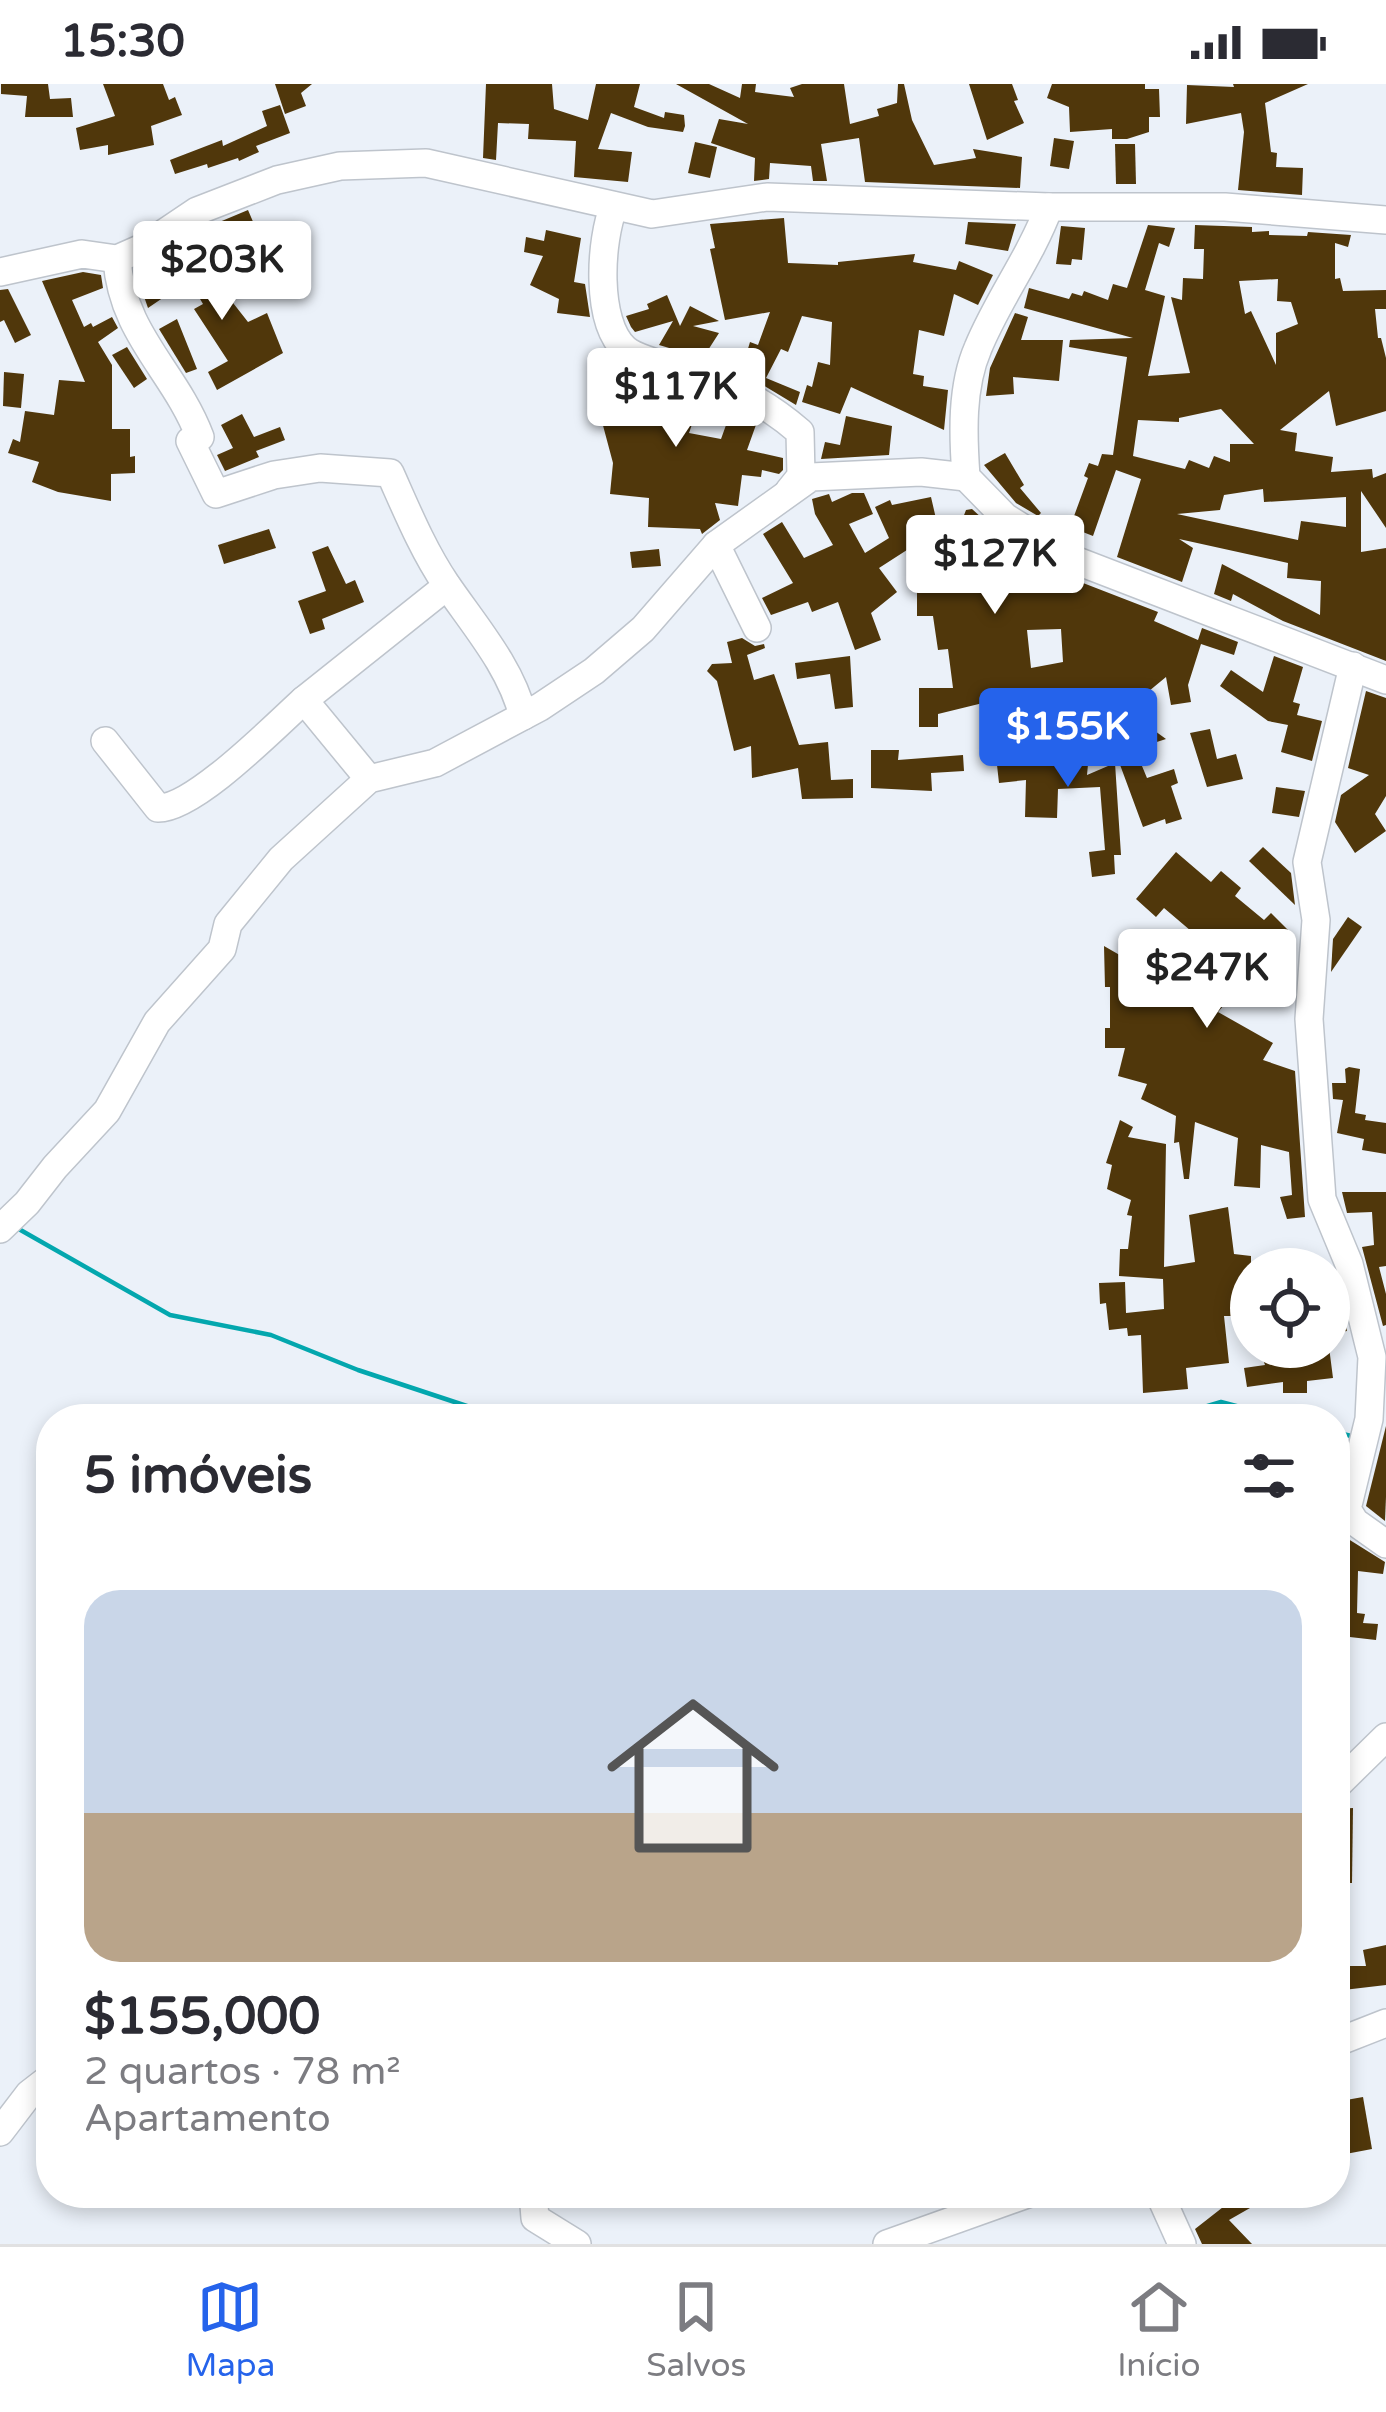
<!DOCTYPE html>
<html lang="pt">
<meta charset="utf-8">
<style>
:root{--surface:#fff;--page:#f7f7f7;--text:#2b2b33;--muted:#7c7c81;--line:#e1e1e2;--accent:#2563eb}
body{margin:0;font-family:"Varela Round",sans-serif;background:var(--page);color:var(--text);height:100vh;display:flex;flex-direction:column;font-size:45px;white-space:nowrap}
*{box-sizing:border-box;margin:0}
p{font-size:39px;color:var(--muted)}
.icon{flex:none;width:66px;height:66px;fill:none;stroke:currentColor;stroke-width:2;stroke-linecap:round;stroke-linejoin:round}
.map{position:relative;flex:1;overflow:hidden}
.side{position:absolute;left:36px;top:1320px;width:1314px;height:804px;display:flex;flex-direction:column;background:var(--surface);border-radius:48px;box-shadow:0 6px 18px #0003}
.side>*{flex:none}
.tools{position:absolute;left:1230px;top:1164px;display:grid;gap:24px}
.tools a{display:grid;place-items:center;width:120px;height:120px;border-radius:50%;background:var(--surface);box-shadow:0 6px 18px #0003;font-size:60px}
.price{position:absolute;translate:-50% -102px;padding:0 27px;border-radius:12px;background:#fff;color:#222;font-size:39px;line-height:78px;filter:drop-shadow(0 3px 6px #0008)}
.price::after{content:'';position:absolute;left:50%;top:72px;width:36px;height:27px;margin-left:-18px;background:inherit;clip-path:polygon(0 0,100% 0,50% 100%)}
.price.selected{background:var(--accent);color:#fff}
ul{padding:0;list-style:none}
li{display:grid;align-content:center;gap:24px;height:636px;padding:0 48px}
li+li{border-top:3px solid var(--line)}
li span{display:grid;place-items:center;height:372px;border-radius:36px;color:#555}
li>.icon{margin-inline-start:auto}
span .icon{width:216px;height:216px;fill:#fffc;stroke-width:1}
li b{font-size:51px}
h2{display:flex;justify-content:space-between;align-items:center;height:144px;padding:0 48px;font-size:51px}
.status{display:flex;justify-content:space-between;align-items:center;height:84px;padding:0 60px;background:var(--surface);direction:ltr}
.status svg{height:33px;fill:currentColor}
.menu{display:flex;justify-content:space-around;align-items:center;height:168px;border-top:3px solid var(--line);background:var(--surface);font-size:33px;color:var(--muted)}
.menu a{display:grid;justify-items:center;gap:6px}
.menu .selected{color:var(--accent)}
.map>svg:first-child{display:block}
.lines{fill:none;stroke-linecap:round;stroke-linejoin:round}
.stream{stroke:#03a7ae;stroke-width:4.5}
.building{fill:#50370b;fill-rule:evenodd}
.minor-casing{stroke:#bec4cc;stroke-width:30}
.minor{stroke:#fff;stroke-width:27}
</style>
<div class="status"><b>15:30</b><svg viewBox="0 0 49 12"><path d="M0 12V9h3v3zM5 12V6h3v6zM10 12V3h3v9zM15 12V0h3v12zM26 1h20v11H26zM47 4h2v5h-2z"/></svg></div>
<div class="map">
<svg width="1386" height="2160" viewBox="0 0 1386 2160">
<rect width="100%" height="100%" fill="#ebf1f9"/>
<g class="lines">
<!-- stream -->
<g class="stream">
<path d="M17,1144l153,87 101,20 87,35 148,49"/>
<path d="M1164,1335l57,-17 65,17"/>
<path d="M1335,1348l16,4"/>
</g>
</g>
<!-- building -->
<g class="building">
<path d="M1,0h47l2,15 21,-1 2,19h-48l2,-21 -26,-2z"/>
<path d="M103,0h60l6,16 6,-3 7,18 -31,11 3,19 -46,10v-10l-28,5 -4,-22 39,-12z"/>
<path d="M275,0h37l-11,9 5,13 -21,8z"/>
<path d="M486,0h66l2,25 34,11 8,-36h44l-6,23 30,11 1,-6 19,3 1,11 -2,6 -35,-5 -37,-14 -13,36 34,3 -4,30 -54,-5 2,-36 -48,-2 1,-15 -31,-1 -2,37 -13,-2z"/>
<path d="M676,0h33l31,14 2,-14h14l-1,8 39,5 -4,-9 12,-4h42l6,40 29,-8 -2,-7 20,-6 1,-19h6l8,36 22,45 42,-7 -3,-9 49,8 -2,31 -155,-6 -6,-44 -38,6 6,37h-14l-2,-15 -41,-3 -1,16 -15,2 1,-23 -44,-15 8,-24 29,5z"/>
<path d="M969,0h43l6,16 -4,1 10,22 -37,17z"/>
<path d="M1052,0h93v5h14l1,28h-11v15l-22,7h-15v-10l-42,3 -1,-25 -22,-9z"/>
<path d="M1233,0h75l-43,19 6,49 6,1 -1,14 27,1 -1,27 -64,-5 6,-58 -3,-19 -55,11 1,-39 47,2z"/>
<path d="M280,21l10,28 -34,13 3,6 -20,9 -1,-3 -30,10 -1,-4 -32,10 -5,-14 52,-20 1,6 44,-20 -5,-15z"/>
<path d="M1054,54l20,3 -5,28 -19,-3z"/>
<path d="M695,58l22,5 -7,31 -22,-5z"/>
<path d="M1115,60h20l1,40h-20z"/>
<path d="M248,126l6,14 -6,2 9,20 -4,1 14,27 -30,16 -19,-44 7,-2 -8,-21z"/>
<path d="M784,134l4,45 50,2v-3l77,-8 -2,8 43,8 3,-9 34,14 -15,30 -24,-11 -10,42 -25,-6 -6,44 11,2 -1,10 25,4 -4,40 -93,-43 -11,27 -38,-12 5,-17 5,2 6,-25 12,3 2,-43 -30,-6 -14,36 -7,-3 -15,29 34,14 -4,13 -55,-33 9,-30 8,3 12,-33 -45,8 -15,-71 5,-1 -5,-24z"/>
<path d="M968,138l48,2 -8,27 -43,-7z"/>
<path d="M1148,141l27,3 -6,19 -10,-4 -14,47 20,6 -17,80 42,-3 -19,-76 11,3 1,-22 20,1 1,-30h-10l1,-24 57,2v5l17,-1v4l38,1 1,-4 43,3 -3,12 -13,-4v36l5,-1 3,13 43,-1v19h-11l3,29h3l5,20v53l-50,15 -7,-35 -49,39 17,3 -2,18 38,6 -2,15 41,-3 1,9 13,-5v55l-25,-37v61l25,-4v113l-103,-40 -50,-27 -2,7 -17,-7 8,-30 98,51 1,-34 -34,-3 1,-15 -109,-24 14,9 -11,34 -65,-25 24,-78 -25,-9 -23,66 -23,-9 18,-49 -4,-2 5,-13 9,3 4,-12 11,1 14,-98 -58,-10 1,-7 63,-2 -109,-30 5,-20 40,11 3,-6 10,3 2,-5 24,9 5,-16 14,4zM1278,195l-1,22 14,1 7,22 -22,9v32l-25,-54 -6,3 -6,-33zM1221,325l33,35h-24v18l-16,-6 -5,12 -20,-8 -4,9 -52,-13 5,-36 41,2v-4zM1263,405l1,13 82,-5v30l-45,-6 -3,19 -121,-26 43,-4 4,-15z"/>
<path d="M1061,142l24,2 -3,32 -10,-1 -1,6 -15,-1z"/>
<path d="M546,146l35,8 -7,44 11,2 5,33 -33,-4 2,-14 -29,-14 13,-29 -19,-4 2,-15 18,4z"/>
<path d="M197,173l51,65 19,-9 16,40 -66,37 -9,-18 20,-11 -34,-52 9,-5 -14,-24 -41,28 -8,-23 19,-9 4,8z"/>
<path d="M83,188l18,3 2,13 -31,12 12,27 7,-4 2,4 19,-10 6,11 -20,14 14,23v64h18v28l5,-1v17l-24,1v27l-53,-9 -26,-10 7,-20 -31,-9 5,-14 7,3 5,-31 29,4 5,-35 26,2 -43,-101z"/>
<path d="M8,205l23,46 -16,8 -11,-23 -4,2v-32z"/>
<path d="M667,211l13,31 10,-20 29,15 -26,5 26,7 -16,25 -44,-13 14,-24 -38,11 -4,-5 -5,-11 23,-7 -2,-5z"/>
<path d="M1015,229l13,4 -7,23h42l-4,41 -46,-4 1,17 -28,2 4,-28z"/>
<path d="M177,235l20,50 -11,4 -27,-44z"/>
<path d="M127,263l20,32 -13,9 -22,-33z"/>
<path d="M612,277l23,14 88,29 34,18 -10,28 36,8v12l-4,4 -17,-4 -1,7 -19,-2 -4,31 -23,-3 5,17 -18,14 -2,-5 -52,-2 1,-29 -39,-4 3,-31 -16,-60 -7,-1 2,-15 13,1zM699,320l31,10 -9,25 -32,-6z"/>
<path d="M4,288l20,2 -3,34 -18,-2z"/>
<path d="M242,330l12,23 26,-10 5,13 -29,11 3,6 -34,14 -8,-16 16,-7 -12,-23z"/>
<path d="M846,332l46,10 -3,29 -68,4 4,-17 15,3z"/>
<path d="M1005,369l19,32 -4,3 21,25 -3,3 -22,-13 -32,-38z"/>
<path d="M852,409h12l9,21 -24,10 16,29 24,-15 -14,-31 15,-7 2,5 39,-8 15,65 20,-52 6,-1 33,30 -1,15 29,2 32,20 93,36 -4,9 44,19 4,-12 36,14 -4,13 -33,-11 -13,41 3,17 -20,3 -5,-28 -40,33 40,29 -40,13 -29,-21 23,-32 -66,12 -2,-13 -32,6 -1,-5 -32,3 -49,12v13h-19v-39h34l-5,-39 -10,1 -5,-34h-16v-34h9l-2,-43 -45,29 18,24 -26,21 10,27 -26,10 -17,-48 -26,10 -4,-10 -37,13 -9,-17 31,-15 -30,-49 19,-12 22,36 29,-13 -18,-31 -3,-15 17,-5 3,8zM1061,545l2,33 -32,6 -4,-38z"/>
<path d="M269,445l7,19 -52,16 -6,-19z"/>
<path d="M328,462l18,38 9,-4 9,22 -42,17 3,10 -15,5 -12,-33 28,-10 -14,-39z"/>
<path d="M659,465l2,17 -29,2 -2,-16z"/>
<path d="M742,554l13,8 9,-2 1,4 -18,7 7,25 20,-6 25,71 29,-3 3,38 22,-1v19l-51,1 -4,-31 -46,10 -1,-32 -17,5 -17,-70 -10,-10 5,-7 20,-1 -5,-21z"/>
<path d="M850,572l3,51 -18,2 -5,-35 -33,5 -2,-16z"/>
<path d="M1274,572l29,11 -10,35 7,2 -3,11 25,6 -10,40 -31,-9 7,-27 -20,-4 -48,-35 11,-16 32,22z"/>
<path d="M1366,607l20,7v98l-11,18 11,17 -31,22 -20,-31 6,-27 28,-20 -21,-7z"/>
<path d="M1210,645l7,30 19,-5 7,25 -36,8 -17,-54z"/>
<path d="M1053,651l1,5 36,3 -3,32 28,-12 6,92h-7l1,19 -23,3 -3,-25 16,-2 -5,-63 -42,2 -1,29 -32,-1 1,-37 -27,3 -2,-18 39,-6 -4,-20z"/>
<path d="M871,666h28l-1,10 65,-5 1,16 -33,2 1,18 -61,-3z"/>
<path d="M1137,670l10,24 27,-9 4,14 -7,3 11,33 -16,5 -1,-5 -22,8 -24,-65z"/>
<path d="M1276,703l29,4 -6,26 -27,-4z"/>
<path d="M1263,763l28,26 4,32 -46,-44z"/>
<path d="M1176,768l35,30 10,-11 20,17 -6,8 29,24 7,-7 17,17 -70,82 55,31 -10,17 32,11 10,146 -18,2 -7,-22 12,-2 -3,-43 -28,-7 -1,43 -26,-2 4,-48 -43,-16 -6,57h-5l-5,-37 -5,1 2,-27 -35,-17 6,-15 -29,-8 7,-28h-20v-20h5v-41h-5l-1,-41 92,53 23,-26 -17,-12 9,-13 -47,-40 -8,9 -20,-18z"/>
<path d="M1348,833l14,10 -31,45 2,-33z"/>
<path d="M1349,983l11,2 -5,44 11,2 -1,5 21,3v31l-24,-4 2,-11 -27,-6 6,-33 -10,-1 -1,-16h14l-1,-14z"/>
<path d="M1120,1036l13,7 -5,10 38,7 -2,123 31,-5 -6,-47 39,-8 6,47 17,2v60h-27l5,47 -43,5 2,21 -45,4 -2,-58 -13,1 -1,-8 -18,2 -3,-27 -6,1 -1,-21 26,-1 1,31 38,-4 -1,-30 -44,-3 1,-27h8l4,-33 -5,-1 4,-15 -24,-11 5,-24 -6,-2z"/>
<path d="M1342,1108h44v74l-7,1 7,27v31l-3,1 -21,-79 12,-2 -2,-33 -25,1z"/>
<path d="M1329,1198h6l12,49 -18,3z"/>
<path d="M1294,1263h35l4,31 -26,3v12h-24v-11l-36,5 -3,-19 21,-3 -4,-11z"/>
<path d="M1386,1342v71l-1,24 -19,-15z"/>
<path d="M1335,1440l10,13 40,25 -2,12 -25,-3 -1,42 8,1 -2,9 15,1 -2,16 -35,-4 2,-23 -6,-1 -2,-9z"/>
<path d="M1353,1724l-1,75h-17v-74z"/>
<path d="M1386,1861v40l-51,6v-25h31l-3,-16z"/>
<path d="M1363,2013l9,52 -37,7v-54z"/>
<path d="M1241,2109l9,15 -21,12 23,24h-50l-7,-15z"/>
</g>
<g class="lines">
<defs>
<g id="minor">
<path d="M614,122c-14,34 -19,116 11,143 15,13 60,21 79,28 37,12 67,30 96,55l1,44 -12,15"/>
<path d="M1049,123c-19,51 -51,92 -71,141 -17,39 -15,87 -12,129l39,40 67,42 314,121"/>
<path d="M117,175c5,76 58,112 83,178l-10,4 26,53 58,-19 46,-7 70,5c17,38 33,77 56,111 28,41 65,83 77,132"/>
<path d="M0,188l82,-18 35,5 25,-11 55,-37 80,-31 63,-14 86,-3 226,51 115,-17 282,10h176l161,13"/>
<path d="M716,461l41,83"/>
<path d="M1353,582l-46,196 9,58 -7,99 13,180 27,65 23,93 -3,62 -22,90 8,13 31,22"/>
<path d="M105,657l53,67c36,1 117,-82 146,-108"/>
<path d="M369,695l-65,-79 143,-114"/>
<path d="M0,1145l27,-26 28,-36 52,-56 50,-89 65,-73 6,-25 53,-65 88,-80 66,-16 105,-56 54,-36 49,-42 73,-84 95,-68 110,-5 45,5"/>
<path d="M1335,1703l51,-50"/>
<path d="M1335,1959l51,-20"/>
<path d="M0,2048l29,-38 22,-17"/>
<path d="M533,2109l2,25 42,26"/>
<path d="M1159,2109l23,51"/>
<path d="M887,2160l143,-51"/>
</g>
</defs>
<!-- minor casing -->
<use href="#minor" class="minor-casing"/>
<!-- minor -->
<use href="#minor" class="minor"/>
</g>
</svg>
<div class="tools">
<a><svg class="icon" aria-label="locate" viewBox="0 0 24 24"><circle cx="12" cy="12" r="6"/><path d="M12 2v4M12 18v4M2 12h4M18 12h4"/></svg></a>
</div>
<b class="price" style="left:222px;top:239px">$203K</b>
<b class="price" style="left:676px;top:366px">$117K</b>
<b class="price" style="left:995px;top:533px">$127K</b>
<b class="price selected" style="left:1068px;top:706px">$155K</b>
<b class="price" style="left:1207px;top:947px">$247K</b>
<section class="side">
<h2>5 imóveis<svg class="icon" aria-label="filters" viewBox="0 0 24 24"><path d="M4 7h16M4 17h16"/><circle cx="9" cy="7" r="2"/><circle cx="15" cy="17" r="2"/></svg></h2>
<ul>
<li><span style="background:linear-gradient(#c9d6e8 60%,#b9a48a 0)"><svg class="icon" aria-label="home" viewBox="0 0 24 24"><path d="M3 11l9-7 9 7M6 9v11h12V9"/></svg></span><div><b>$155,000</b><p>2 quartos · 78 m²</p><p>Apartamento</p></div></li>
</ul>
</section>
</div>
<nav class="menu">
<a class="selected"><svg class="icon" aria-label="map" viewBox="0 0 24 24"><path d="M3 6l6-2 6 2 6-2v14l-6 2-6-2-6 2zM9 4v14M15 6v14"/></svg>Mapa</a>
<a><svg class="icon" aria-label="saved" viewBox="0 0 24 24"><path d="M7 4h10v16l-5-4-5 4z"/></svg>Salvos</a>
<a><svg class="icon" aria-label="home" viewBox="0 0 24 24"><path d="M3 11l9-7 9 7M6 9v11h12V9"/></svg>Início</a>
</nav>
